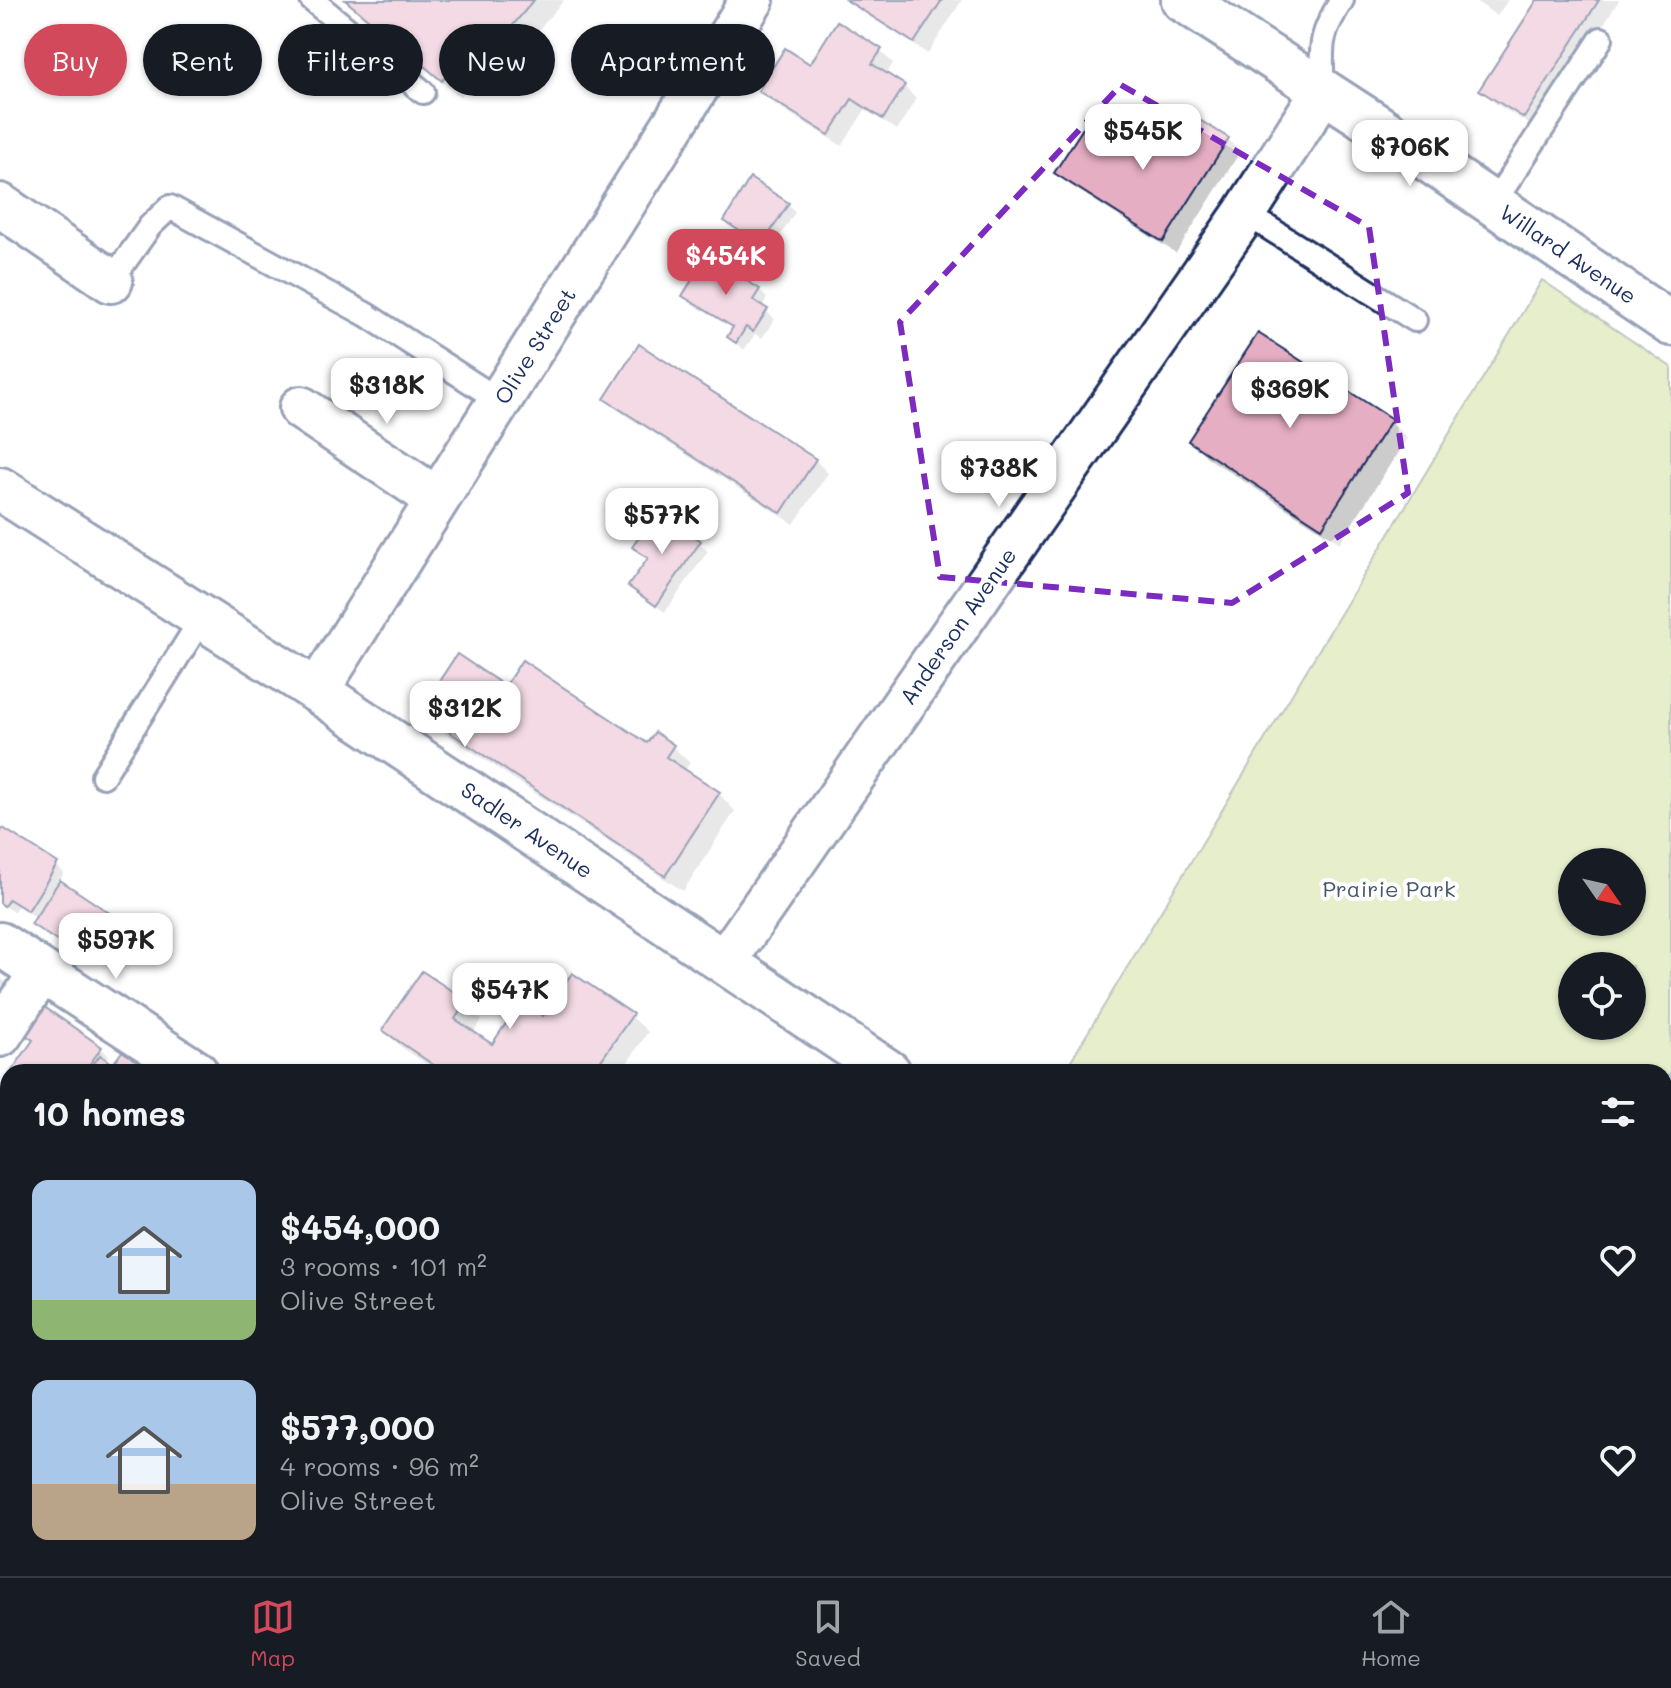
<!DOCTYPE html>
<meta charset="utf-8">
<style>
:root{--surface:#171b24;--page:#242831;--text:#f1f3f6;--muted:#9ea1a6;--line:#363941;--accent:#d1495b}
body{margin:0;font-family:Mali,sans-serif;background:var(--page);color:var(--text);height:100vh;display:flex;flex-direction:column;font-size:30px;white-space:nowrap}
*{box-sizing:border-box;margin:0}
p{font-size:26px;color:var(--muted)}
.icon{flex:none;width:44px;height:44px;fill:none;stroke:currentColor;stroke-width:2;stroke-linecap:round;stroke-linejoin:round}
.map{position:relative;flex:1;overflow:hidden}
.details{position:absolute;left:0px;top:1064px;width:1672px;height:512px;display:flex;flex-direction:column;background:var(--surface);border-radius:24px 24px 0 0;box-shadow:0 2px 6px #0004}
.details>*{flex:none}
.hud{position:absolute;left:24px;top:24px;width:800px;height:72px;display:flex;gap:16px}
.needle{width:52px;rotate:124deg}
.buttons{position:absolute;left:1558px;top:848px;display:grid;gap:16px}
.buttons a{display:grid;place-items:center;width:88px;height:88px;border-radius:50%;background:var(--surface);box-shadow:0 2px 6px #0004;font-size:40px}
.price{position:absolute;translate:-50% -68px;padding:0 18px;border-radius:16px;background:#fff;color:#222;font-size:26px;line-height:52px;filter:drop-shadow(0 2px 4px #0008)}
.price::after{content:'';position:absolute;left:50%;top:48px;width:24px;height:18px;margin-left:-12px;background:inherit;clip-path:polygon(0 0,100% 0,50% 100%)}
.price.selected{background:var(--accent);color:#fff}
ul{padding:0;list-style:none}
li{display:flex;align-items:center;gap:24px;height:200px;padding:0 32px}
li span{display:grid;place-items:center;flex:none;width:224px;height:160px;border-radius:16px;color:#555}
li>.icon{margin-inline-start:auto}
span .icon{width:96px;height:96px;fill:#fffc;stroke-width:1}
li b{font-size:34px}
h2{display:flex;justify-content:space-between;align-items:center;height:96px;padding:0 32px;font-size:34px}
.chip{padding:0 28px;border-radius:36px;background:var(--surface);box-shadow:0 2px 6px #0004;font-size:28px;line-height:72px}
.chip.selected{background:var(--accent);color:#fff}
.menu{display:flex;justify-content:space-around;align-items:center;height:112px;border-top:2px solid var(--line);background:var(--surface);font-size:22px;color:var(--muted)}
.menu a{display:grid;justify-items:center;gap:4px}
.menu .selected{color:var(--accent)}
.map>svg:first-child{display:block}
.green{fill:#c7d98e;stroke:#718476;stroke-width:2;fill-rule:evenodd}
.water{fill:#82d2dd;stroke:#5991aa;stroke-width:2}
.shadow{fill:#0003}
.building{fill:#e5aec3;stroke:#1b2f5e;stroke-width:2}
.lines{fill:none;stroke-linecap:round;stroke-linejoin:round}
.service-casing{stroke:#1b2f5e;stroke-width:28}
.minor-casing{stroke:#1b2f5e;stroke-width:48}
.service{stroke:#fff;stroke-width:22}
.minor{stroke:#fff;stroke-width:42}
.marked{fill:none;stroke:#7b2cbf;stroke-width:6;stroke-dasharray:16 10;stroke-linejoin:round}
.labels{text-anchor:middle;stroke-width:8;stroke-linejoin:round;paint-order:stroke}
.street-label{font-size:22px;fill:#1b2f5e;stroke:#fff}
.park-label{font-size:22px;fill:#465a6a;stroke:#fff}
</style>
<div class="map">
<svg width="1671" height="1576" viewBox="0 0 1671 1576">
<rect width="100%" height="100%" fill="#fff"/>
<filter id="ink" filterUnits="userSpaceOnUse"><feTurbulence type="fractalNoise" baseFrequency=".0125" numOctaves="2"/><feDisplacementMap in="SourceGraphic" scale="16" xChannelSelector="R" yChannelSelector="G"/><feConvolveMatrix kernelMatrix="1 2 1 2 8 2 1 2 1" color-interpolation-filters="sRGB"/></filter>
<g filter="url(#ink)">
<!-- green -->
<path class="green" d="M1542,280l129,87v1173l-7,-5v-463h-600zM1572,862h60v60h-60zM1572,966h60v60h-60z"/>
<!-- water -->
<path class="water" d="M1671,1073v431l-7,-9v-417z"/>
<!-- shadow -->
<g class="shadow">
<path d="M344,0h220l-63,75 -14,-12 -27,34z"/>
<path d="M844,0h118l-34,54z"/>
<path d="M1474,0h34l-11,16z"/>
<path d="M1539,0h80l-82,129 -42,-26 -13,-13z"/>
<path d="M880,51l13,12 -7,12 18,11 12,13 -19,31 -32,-20 -23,36 -69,-43 -12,-13z"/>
<path d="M1228,140l12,12 -64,101 -106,-68 -13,-12 75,-25 42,1z"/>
<path d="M787,204l8,8 -24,39 -44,-31z"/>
<path d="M759,290l8,8 -5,10 13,11 -13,19 -7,-4 -11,16 -15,-13 5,-8 -41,-25 -8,-8z"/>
<path d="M606,399l209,61 13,13 -34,51 -175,-113z"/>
<path d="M1390,421l17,17 -67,105 -132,-85 -17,-17z"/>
<path d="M659,513l49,38 -43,61 -26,-18 10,-34 -14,-13z"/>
<path d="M421,712l227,34 25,1 17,16 -6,8 35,23 16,17 -52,80 -245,-162z"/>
<path d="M0,836l56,29 8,8 -5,9 62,44 -22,33 -16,-11 -5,8 -37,-24 -8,-8 4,-6 -19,-12 -5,6 -13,-8z"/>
<path d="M0,977l7,7 -7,10z"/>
<path d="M465,1003l17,17 -9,13 19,13 52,-27 87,-3 17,16 -27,40h-182l-38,-25 -17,-17z"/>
<path d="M101,1048l8,8 -4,6 8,5 39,5h-139z"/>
<path d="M1,1302l7,4v74l-8,-5z"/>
<path d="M0,1409l8,5v69l-8,-5z"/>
</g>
<!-- building -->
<g class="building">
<path d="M345,0h189l-50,60 -15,-12 -27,33z"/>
<path d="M846,0h96l-28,43z"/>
<path d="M1537,0h62l-75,118 -45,-28z"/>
<path d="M837,21l45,28 -10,15 33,21 -22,34 -31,-20 -23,36 -71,-44 27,-43 25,16z"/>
<path d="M1193,116l36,22 -66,104 -109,-69 35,-54 42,27 12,-19 30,19z"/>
<path d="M750,178l39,25 -27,42 -38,-24z"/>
<path d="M707,256l53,33 -7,11 15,9 -15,23 -7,-5 -10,16 -9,-6 6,-10 -51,-31z"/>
<path d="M1258,333l134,86 -70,109 -134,-87z"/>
<path d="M639,344l177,115 -35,54 -177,-114z"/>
<path d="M659,510l42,31 -45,65 -28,-20 20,-28 -16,-11z"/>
<path d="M457,654l48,32 17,-26 125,83 8,-11 19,13 -8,12 54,35 -55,84 -246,-164z"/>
<path d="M3,828l55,35 -30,48 -19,-12 -5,7 -4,-3v-70z"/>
<path d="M60,880l54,36 -24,37 -16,-11 -5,7 -38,-25z"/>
<path d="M422,971l45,30 -12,18 37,25 29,-43 22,15 29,-43 61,41 -40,58h-149l-62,-42z"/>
<path d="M43,1006l59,41 -18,25h-73l22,-32 -9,-6z"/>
<path d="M123,1050l33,22h-68l12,-17 13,9z"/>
<path d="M0,1137l8,5v69l-8,-5z"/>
<path d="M1,1299l7,5v74l-8,-5z"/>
<path d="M0,1429l8,5v32l-7,11z"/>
</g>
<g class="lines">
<defs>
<g id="service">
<path d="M312,0l111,92"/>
<path d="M1323,91c-2,-43 -5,-54 19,-91"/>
<path d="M1493,204l108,-165"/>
<path d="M1245,213l170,107"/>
<path d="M111,281l39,-55 20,-19 197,108 133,86"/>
<path d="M103,776l99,-158"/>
</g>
<g id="minor">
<path d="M1183,0l202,131 286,193"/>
<path d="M0,205l111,76"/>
<path d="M301,408l136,91"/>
<path d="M0,489l317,202 572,381"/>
<path d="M317,691l435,-691"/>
<path d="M0,944l196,128"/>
<path d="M725,961l520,-748 78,-122"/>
<path d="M0,1035l41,-63"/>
<path d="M0,1516l8,-13"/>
<path d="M462,1568l12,8"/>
<path d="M167,1576l5,-8"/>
<path d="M904,1576l5,-8"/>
<path d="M1270,1576l5,-8"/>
<path d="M1642,1576l5,-8 11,8"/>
</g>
</defs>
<!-- service casing -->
<use href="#service" class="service-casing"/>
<!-- minor casing -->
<use href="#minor" class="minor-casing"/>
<!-- service -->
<use href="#service" class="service"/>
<!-- minor -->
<use href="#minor" class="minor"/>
</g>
</g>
<!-- marked area -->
<path d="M0 0H1671V1576H0ZM1121,85l248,142 39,266 -176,110 -292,-26 -40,-255z" fill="#fff" fill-opacity=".55" fill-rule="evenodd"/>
<path class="marked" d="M1121,85l248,142 39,266 -176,110 -292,-26 -40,-255z"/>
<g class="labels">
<!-- street labels -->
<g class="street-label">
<text transform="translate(1568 254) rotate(34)" y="8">Willard Avenue</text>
<text transform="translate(535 346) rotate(-58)" y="8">Olive Street</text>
<text transform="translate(958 626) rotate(-55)" y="8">Anderson Avenue</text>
<text transform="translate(527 830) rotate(34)" y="8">Sadler Avenue</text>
</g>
<!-- park labels -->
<g class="park-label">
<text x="1389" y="897">Prairie Park</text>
</g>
</g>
</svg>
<div class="buttons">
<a><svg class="needle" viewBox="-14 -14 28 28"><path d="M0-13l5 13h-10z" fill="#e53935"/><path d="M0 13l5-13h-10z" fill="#9ea1a6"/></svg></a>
<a><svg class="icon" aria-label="locate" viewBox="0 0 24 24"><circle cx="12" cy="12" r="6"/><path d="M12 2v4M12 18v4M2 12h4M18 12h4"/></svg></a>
</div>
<b class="price" style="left:1143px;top:172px">$545K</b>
<b class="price" style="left:1410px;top:188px">$706K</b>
<b class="price selected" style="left:726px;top:297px">$454K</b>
<b class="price" style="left:387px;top:426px">$318K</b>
<b class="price" style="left:1290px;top:430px">$369K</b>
<b class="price" style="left:999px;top:509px">$738K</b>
<b class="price" style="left:662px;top:556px">$577K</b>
<b class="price" style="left:465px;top:749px">$312K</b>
<b class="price" style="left:116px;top:981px">$597K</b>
<b class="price" style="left:510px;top:1031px">$547K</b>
<div class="hud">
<a class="chip selected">Buy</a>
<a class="chip">Rent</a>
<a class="chip">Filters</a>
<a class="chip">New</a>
<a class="chip">Apartment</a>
</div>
<section class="details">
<h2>10 homes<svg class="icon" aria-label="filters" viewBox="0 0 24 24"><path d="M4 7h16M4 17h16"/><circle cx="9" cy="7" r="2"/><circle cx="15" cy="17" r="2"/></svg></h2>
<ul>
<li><span style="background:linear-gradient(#a9c7e8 75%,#8fb573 0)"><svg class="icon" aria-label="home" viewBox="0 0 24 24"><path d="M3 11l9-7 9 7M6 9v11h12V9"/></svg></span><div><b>$454,000</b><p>3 rooms · 101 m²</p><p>Olive Street</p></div><svg class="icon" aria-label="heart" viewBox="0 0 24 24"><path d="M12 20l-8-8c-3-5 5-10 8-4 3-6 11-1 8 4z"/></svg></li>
<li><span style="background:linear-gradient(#a9c7e8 65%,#b9a48a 0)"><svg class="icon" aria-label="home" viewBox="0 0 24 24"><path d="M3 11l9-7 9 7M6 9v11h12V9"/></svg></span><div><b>$577,000</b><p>4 rooms · 96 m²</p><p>Olive Street</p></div><svg class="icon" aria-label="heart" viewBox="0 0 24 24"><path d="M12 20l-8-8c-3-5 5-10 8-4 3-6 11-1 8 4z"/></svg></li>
</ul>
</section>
</div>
<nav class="menu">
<a class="selected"><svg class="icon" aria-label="map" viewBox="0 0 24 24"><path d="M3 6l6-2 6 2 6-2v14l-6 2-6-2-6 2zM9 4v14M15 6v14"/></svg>Map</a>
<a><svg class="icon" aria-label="saved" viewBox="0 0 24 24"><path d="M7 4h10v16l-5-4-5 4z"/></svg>Saved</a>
<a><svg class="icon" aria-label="home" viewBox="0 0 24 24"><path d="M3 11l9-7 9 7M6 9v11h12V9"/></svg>Home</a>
</nav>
